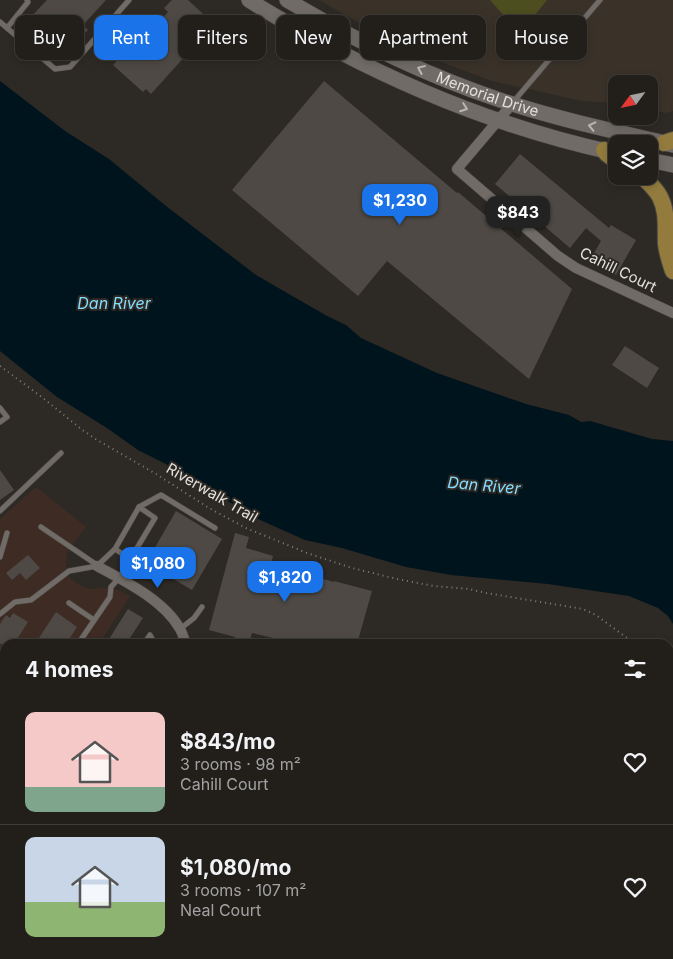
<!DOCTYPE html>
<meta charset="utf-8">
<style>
:root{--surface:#221f1b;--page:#2a2724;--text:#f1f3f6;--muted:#a2a2a3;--line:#3f3d3a;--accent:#1a73e8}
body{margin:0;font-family:Inter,sans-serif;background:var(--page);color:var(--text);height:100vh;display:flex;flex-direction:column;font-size:19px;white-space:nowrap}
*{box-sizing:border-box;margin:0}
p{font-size:16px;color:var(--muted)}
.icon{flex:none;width:28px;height:28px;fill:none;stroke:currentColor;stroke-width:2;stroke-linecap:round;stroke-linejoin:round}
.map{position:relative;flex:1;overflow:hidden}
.details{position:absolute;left:0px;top:639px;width:674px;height:321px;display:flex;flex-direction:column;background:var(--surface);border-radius:15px 15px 0 0;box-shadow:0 2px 8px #0003,0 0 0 1px var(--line)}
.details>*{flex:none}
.banner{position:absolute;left:15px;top:15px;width:644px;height:45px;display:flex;gap:10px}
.needle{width:32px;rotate:237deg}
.controls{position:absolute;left:608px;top:75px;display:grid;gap:10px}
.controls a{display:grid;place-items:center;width:50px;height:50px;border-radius:10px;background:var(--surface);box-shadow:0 2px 8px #0003,0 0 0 1px var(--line);font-size:25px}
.price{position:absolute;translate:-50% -42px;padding:0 11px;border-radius:10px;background:var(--accent);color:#fff;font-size:16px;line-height:32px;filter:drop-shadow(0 1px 2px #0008)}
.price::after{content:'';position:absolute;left:50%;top:30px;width:15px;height:11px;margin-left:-8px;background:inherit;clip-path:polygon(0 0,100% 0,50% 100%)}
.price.active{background:#222;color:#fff}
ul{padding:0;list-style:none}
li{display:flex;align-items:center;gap:15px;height:125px;padding:0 25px}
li+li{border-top:1px solid var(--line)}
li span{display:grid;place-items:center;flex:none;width:140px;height:100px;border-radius:10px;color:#555}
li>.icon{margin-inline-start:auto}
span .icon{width:60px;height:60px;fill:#fffc;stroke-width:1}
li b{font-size:21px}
h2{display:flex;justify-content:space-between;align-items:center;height:60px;padding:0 25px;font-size:21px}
.pill{padding:0 18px;border-radius:10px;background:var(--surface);box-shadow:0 2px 8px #0003,0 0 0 1px var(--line);font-size:18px;line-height:45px}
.pill.active{background:var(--accent);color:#fff}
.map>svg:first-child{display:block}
.commercial{fill:#3e2c24}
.built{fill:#3a3229}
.green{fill:#4d4e1f}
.water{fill:#00141d}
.building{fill:#4e4944}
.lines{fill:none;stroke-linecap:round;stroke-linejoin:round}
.lane-casing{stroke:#4b4743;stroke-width:6}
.street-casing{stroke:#4b4743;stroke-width:11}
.secondary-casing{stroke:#4b4743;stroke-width:16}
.primary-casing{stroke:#4b4743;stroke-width:18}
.path{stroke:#827e7a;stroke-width:2;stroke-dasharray:1 4;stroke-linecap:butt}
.lane{stroke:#706b66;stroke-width:5}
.street{stroke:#706b66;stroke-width:10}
.secondary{stroke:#706b66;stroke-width:15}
.primary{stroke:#937b3d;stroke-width:16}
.oneway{stroke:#bbb7b3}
.labels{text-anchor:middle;stroke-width:4;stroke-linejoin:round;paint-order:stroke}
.street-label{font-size:15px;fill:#e3e0dd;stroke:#2d2924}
.water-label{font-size:16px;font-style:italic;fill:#84dcff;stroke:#2d2924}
</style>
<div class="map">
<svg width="673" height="959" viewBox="0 0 673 959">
<rect width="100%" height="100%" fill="#2d2924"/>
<!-- commercial -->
<path class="commercial" d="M36,487l50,40 -18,23 -2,13 1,12 9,8 12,6 13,-1 14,1 15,7 -31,48h-94v87l-5,-4v-208z"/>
<!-- built -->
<path class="built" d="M319,0h354v111l-7,2 -17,-4v-25h-33v19l-34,-2 -90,-20 -59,-22 -68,-33z"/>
<!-- green -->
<path class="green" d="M490,0h57l-20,25 -13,2z"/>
<!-- water -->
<path class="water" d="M0,81l65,50 44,28 57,47 90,69 71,41 19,9 15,13 76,35 89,31 43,11 12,7 9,-1 62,18 21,2v183l-5,-8 -10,-8 -29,-12 -81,-12 -97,-9 -45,-8 -64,-19 -37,-8 -47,-21 -94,-56 -26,-13 -31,-22 -50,-31 -57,-46z"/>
<!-- building -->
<g class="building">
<path d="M47,0h59l-23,25 5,5 -8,8 -6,-6 -17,18 -31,-28z"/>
<path d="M172,0h16l26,24 -63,70 -5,-5 -3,3 -30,-27 10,-11 4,3 41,-45 -4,-4z"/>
<path d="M528,34l1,19 -29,3 -1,-19z"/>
<path d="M324,81l133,112 1,-1 114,97 -43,90 -142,-118 -29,35 -126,-106z"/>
<path d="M520,154l89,74 2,-3 25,15 -20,35 -26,-15 11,-19 -15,-13 -16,20 -75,-64z"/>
<path d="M625,346l34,22 -12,20 -35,-23z"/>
<path d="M0,470l14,20 -14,10z"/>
<path d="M176,511l46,28 -30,51 -46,-27z"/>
<path d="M235,533l14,4 -3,11 27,8 -2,8 63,18v-1l38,10 -15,53h-67v-2l-38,-9 -3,11h-16l2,-7 -26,-7z"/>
<path d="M28,555l12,13 -14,12 -6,-7 -8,7 -6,-7z"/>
<path d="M128,609l15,9 -17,26h-20z"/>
<path d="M56,612l21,15 -11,17h-31z"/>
<path d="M13,613l15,9 -14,22h-14v-20l6,-9 4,3z"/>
</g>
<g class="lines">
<defs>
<g id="lane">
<path d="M0,22l55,47 15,-2 59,-67"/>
<path d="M7,28l21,-26 -1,-2"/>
<path d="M514,101l86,-101"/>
<path d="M0,408l7,9 -7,5"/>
<path d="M0,511l61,-58"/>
<path d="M41,527l56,38"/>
<path d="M115,549l15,10"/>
<path d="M0,557l7,-24"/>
<path d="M69,603l25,17"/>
<path d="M0,614l15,-12 16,-2 38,-29 28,-5 18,-17 24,-42 22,-12 54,33"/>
<path d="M180,629l14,-11 8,-11"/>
<path d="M78,644l32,-47 1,-10 8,-9 36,-60 -16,-11"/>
<path d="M144,644l6,-9 5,9"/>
<path d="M390,959l2,-4"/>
<path d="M421,959l2,-4 9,4"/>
<path d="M509,959l1,-4"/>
<path d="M524,959l2,-4"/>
<path d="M600,959l1,-4"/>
</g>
<g id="street">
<path d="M512,104l-55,65 101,87 18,12 97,45"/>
<path d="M97,566c28,15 68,35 83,63 3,5 4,10 6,15"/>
</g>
<g id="secondary">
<path d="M249,0c29,19 59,35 89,51 88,46 180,81 277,102"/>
<path id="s1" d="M287,0c67,40 138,75 213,100 56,19 115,31 173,45"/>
<path d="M649,160l24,5"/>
</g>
<g id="primary">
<path d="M664,143l9,-3"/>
<path d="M604,150l3,4 9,7"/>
<path d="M642,176c7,7 14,13 18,21 8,16 5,31 6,47 1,10 4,18 7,27"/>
<path d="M0,744l5,4"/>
<path d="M0,784l5,4"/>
<path d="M276,955l7,4"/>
<path d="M338,955l7,4"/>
</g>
</defs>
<!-- lane casing -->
<use href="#lane" class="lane-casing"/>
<!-- street casing -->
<use href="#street" class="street-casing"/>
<!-- secondary casing -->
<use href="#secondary" class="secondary-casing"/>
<!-- primary casing -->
<use href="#primary" class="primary-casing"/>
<!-- path -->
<g class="path">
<path d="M0,366l43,32 38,31 16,11 59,34 53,34 37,20 61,25 45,15 45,11 37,7 35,3 17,4 97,16 13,6 39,29"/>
<path d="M669,656h4"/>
<path d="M0,949l5,1"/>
<path d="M18,955l10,4"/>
</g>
<!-- lane -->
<use href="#lane" class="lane"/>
<!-- street -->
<use href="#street" class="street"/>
<!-- secondary -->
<use href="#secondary" class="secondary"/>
<!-- primary -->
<use href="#primary" class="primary"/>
</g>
<!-- one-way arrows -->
<defs><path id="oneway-chevron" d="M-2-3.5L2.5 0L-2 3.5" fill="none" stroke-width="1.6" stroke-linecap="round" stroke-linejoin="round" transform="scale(1.25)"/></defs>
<g class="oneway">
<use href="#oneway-chevron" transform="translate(421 69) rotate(-157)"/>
<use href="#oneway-chevron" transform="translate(464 108) rotate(20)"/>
<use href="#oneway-chevron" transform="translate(592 126) rotate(-167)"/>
</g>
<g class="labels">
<!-- street labels -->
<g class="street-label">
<text dy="5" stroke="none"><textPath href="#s1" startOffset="222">Memorial Drive</textPath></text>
<text transform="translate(618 270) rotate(26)" y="5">Cahill Court</text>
<text transform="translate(212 493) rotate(30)" y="5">Riverwalk Trail</text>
</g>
<!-- water labels -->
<g class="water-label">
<text x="114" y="309">Dan River</text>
<text transform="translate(484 485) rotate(5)" y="6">Dan River</text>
</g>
</g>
</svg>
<div class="controls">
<a><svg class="needle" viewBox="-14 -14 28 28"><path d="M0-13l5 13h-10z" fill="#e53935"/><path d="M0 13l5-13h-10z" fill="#a2a2a3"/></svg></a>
<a><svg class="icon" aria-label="layers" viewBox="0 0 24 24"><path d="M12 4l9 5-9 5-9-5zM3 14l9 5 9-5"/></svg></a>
</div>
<b class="price" style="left:400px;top:226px">$1,230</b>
<b class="price active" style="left:518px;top:238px">$843</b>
<b class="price" style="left:158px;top:589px">$1,080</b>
<b class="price" style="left:285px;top:603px">$1,820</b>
<div class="banner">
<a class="pill">Buy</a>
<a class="pill active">Rent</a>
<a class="pill">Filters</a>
<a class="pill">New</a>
<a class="pill">Apartment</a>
<a class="pill">House</a>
</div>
<section class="details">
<h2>4 homes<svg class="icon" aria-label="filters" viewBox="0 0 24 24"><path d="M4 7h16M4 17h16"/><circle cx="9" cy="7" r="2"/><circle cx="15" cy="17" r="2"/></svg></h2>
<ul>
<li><span style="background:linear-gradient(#f6c9c9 75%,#7fa58c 0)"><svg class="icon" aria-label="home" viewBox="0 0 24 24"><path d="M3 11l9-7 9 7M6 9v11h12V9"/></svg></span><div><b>$843/mo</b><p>3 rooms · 98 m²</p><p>Cahill Court</p></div><svg class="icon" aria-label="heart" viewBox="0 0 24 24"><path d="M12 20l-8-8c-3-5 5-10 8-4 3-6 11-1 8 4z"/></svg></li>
<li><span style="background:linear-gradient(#c9d6e8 65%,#8fb573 0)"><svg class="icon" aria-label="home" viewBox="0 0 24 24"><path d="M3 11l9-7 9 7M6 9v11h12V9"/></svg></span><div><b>$1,080/mo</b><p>3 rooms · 107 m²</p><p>Neal Court</p></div><svg class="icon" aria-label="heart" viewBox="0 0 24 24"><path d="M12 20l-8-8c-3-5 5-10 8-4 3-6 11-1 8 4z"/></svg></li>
</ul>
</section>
</div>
